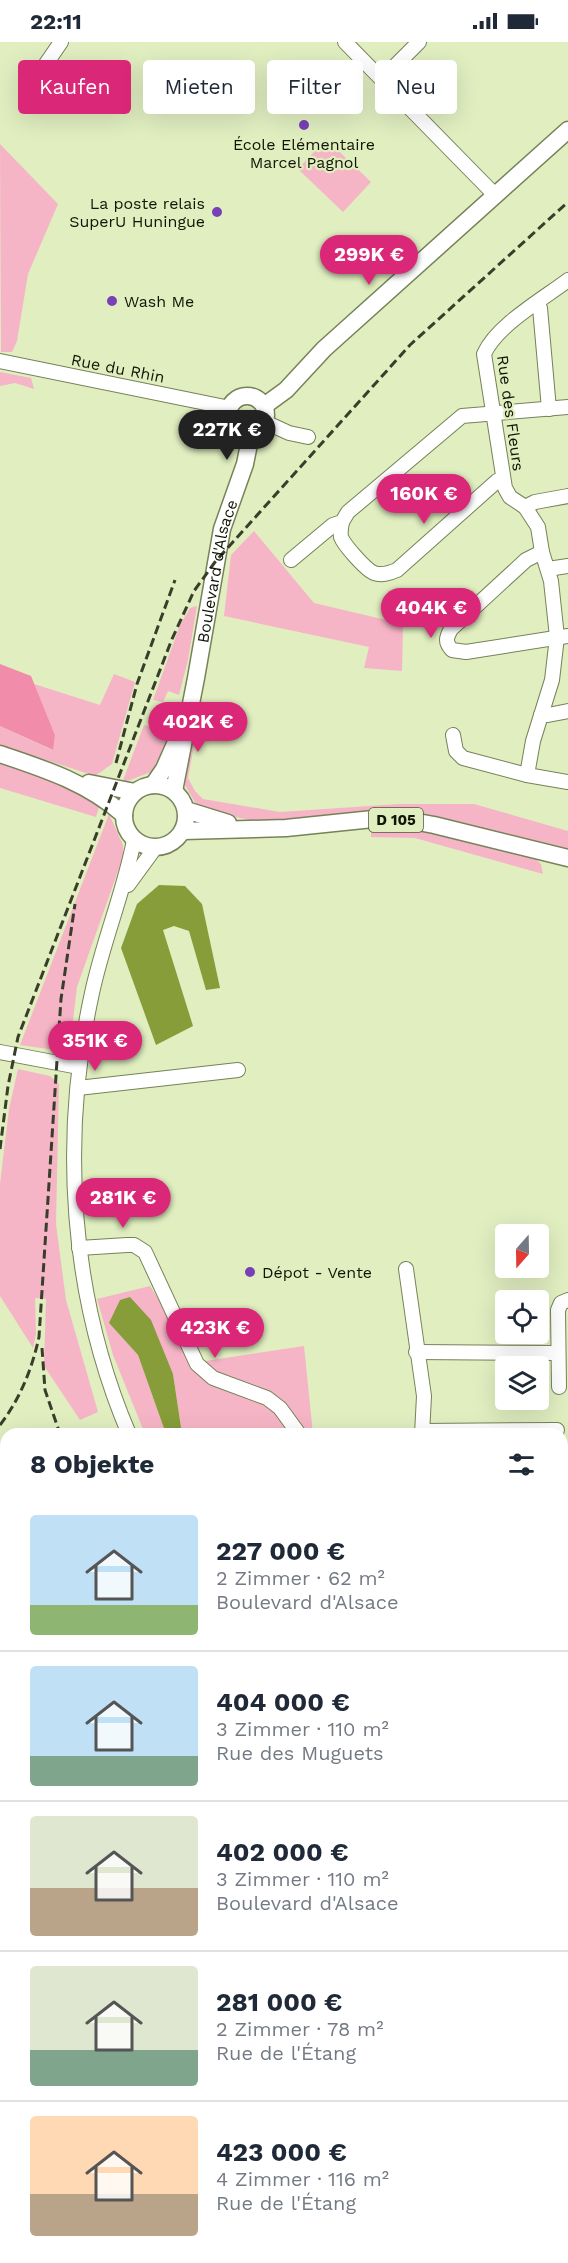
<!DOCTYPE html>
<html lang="de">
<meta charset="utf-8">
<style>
:root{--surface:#fff;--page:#f6f6f7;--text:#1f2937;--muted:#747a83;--line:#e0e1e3;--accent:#db2777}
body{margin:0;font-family:"Work Sans",sans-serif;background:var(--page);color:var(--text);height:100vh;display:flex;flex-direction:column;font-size:22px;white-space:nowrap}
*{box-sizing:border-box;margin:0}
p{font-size:20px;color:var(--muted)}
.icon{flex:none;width:33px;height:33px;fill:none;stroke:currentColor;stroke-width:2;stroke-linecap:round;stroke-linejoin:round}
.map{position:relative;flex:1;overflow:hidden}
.panel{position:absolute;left:0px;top:1386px;width:568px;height:836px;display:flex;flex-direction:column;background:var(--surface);border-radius:18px 18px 0 0;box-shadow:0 6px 24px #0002}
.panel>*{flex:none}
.top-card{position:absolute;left:18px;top:18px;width:532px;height:54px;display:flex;gap:12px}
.needle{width:39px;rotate:200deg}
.controls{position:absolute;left:495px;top:1182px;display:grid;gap:12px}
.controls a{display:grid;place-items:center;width:54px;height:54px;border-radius:6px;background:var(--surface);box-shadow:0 6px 24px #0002;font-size:30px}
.price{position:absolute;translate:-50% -51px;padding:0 14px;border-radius:21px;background:var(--accent);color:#fff;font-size:20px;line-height:39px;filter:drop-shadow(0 2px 3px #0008)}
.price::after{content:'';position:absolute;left:50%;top:36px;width:18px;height:14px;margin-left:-9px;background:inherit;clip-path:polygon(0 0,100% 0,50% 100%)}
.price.current{background:#222;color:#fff}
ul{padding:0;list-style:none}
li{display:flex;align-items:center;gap:18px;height:150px;padding:0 30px}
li+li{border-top:2px solid var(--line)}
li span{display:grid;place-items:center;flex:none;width:168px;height:120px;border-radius:6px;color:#555}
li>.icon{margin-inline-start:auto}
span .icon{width:72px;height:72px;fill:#fffc;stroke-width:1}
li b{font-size:26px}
h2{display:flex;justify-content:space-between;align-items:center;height:72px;padding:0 30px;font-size:26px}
.tag{padding:0 21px;border-radius:6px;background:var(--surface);box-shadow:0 6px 24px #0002;font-size:21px;line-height:54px}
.tag.current{background:var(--accent);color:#fff}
.status{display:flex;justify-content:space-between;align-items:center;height:42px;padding:0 30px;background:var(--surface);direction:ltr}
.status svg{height:16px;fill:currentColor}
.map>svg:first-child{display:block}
.green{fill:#f6b5c6}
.forest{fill:#f28cab}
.water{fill:#869d39}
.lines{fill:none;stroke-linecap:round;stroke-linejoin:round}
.stream{stroke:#869d39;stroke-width:3}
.minor-casing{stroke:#768258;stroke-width:16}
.major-casing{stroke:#768258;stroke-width:19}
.minor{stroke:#fff;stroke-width:14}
.major{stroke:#fff;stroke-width:16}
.rail{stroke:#383e29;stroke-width:3;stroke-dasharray:9 4.5;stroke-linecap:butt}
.poi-dot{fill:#7740b7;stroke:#e0eec0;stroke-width:2}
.labels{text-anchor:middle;stroke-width:4.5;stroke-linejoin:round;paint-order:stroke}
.shield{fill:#e0eec0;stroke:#4f563d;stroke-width:1.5}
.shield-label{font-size:15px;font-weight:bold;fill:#111505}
.poi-label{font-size:16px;fill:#111505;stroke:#e0eec0;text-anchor:start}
.street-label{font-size:16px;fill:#111505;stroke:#e0eec0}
</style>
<div class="status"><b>22:11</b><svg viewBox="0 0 49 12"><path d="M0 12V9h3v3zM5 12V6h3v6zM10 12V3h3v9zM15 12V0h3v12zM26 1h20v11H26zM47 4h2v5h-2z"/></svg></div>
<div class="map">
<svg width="568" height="2221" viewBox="0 0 568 2221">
<rect width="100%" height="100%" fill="#e0eec0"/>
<!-- green -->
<g class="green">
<path d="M326,97l45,43 -28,30 -45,-43z"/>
<path d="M0,102l58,60 -30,70 -11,67 -5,11h-11v4z"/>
<path d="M0,330l31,6 3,11 -19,-6 -15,3z"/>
<path d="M254,489l60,72 89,21 -1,47 -38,-3 5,-21 -145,-31 7,-61z"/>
<path d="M197,564l-9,54 -9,35 -11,-4 -5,11 -10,-2 27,-75 10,-17z"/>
<path d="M114,632l21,8 -23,82 -17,12 -95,-31v-19l52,24 3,-15 -21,-51 66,21z"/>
<path d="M175,661l3,1 -18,53 -9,15 -29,11 22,-58 22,6 6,-24z"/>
<path d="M198,683l-10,53 7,13 8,8 77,13 119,-8h75l94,27v18l-110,-25 -139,-5 -65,2 -46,-10 -1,-3 -11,-4 -14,-24z"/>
<path d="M0,718l81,33 18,14 -3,10 -96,-29z"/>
<path d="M109,772l14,31v12l-46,130 -6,50 -9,14 -42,-6z"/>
<path d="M385,783l26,1 121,30 9,8 2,10 -128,-36 -44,-1v-9z"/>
<path d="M18,1027l32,7 9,8 -3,140 10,76 32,112 -18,8 -36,-54 2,-67 -11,-1 1,36 -3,14 -33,-52v-112l9,-75z"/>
<path d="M150,1244l20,31 22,46 112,-17 9,88h-131l-9,-60 -64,-51 29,32 28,79h-21l-32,-79 -16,-56z"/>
<path d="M6,1785v56l-6,-10v-42z"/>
<path d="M0,2070l6,10v47l-6,-9z"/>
<path d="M64,2216h475l-1,5h-470z"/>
</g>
<!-- forest -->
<g class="forest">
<path d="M0,622l31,12 24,59 -2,15 -53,-24z"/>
<path d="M6,1983v96l-6,-9v-83z"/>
</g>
<!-- water -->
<g class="water">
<path d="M159,843l26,1 17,18 18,84 -14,2 -17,-59 -15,-5 -11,4 30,96 -37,19 -35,-97 16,-44z"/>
<path d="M130,1255l21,23 22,54 9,60h-16l-28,-79 -29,-32 11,-23z"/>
<path d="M563,1806l5,7v155l-5,1z"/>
</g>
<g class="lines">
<!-- stream -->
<g class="stream">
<path d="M0,2070l6,10"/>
<path d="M93,2216l3,5"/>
</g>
<defs>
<g id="minor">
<path d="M345,0l149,152"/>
<path d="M37,35l24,-35"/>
<path d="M382,37l37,-37"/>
<path d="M537,261l3,5 9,101"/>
<path d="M0,319l230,47"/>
<path d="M265,380l24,11 19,4"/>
<path d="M525,465l10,-5 33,-6"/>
<path d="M342,480c-1,5 -2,10 -1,15 3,8 25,33 33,36 8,3 16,0 23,-3l100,-89 6,-2"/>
<path d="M542,510l-16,8 -75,69c-5,9 -6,13 1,21l14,2 102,-16"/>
<path d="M291,518l42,-35 9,-3 6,-10 114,-96 106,-9"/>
<path d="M548,527l20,-3"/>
<path d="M541,673h7l20,-4"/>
<path d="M453,693l3,16 7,7 64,17 41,7"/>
<path d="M527,733l6,-34 19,-61 5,-43 -6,-56 -9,-29 -4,-25 -13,-20 -15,-10 -5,-9 -21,-134c13,-29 59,-55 84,-74"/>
<path d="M128,843l27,-37"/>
<path d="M0,1010l79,15"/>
<path d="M78,1046l160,-18"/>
<path d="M79,1206l48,-3h7l11,7 52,112 16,14 54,20 13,10 19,26"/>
<path d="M406,1227l18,127 -2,38"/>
<path d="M416,1310l142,1"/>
<path d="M559,1345l-1,-77 3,-7 7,-3"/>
<path d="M422,1389l135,-1"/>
<path d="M129,1392c-59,-138 -69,-295 -37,-441 11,-52 32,-101 42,-153"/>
<path d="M562,1655l6,14"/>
<path d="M562,1691l6,8"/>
<path d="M562,1995l6,-2"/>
<path d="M552,2221l1,-5"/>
</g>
<g id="major">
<circle cx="247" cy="373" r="19"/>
<path d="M264,364l22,-16 38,-41 244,-219"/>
<path d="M0,712c45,15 88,29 124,61"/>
<path d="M89,741l46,9"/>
<circle cx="155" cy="774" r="31"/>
<path d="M153,743l11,-16 11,-25"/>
<path id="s1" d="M174,749l22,-113 26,-149 23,-65 3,-15v-15"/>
<path d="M186,768l42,13"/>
<path d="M183,789l103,-3 87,-9 34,1 27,5 134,33"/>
</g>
</defs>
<!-- minor casing -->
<use href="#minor" class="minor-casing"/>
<!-- major casing -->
<use href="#major" class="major-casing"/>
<!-- minor -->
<use href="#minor" class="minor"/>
<!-- major -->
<use href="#major" class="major"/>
<!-- rail -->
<g class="rail">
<path d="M116,721l21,-79 38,-104"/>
<path d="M0,1107l8,-63 10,-49 154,-398 22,-48 21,-29 195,-217 158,-143"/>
<path d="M42,1306l3,42 15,44"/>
<path d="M0,1383c20,-26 32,-56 39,-88l22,-338 14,-95"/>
</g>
</g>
<!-- markers -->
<g class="poi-dot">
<circle cx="304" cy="83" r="6"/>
<circle cx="217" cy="170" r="6"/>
<circle cx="112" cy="259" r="6"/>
<circle cx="250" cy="1230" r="6"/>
</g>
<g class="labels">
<!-- shield labels -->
<rect class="shield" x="369" y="766" width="54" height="24" rx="4.5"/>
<g class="shield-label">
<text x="396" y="783">D 105</text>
</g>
<!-- poi labels -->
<g class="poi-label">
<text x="304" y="108" text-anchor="middle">École Elémentaire<tspan x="304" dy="18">Marcel Pagnol</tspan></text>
<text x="205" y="167" text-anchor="end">La poste relais<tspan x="205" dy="18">SuperU Huningue</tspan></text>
<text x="124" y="265">Wash Me</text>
<text x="262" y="1236">Dépot - Vente</text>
</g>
<!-- street labels -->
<g class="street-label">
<text transform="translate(118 326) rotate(11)" y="6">Rue du Rhin</text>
<text transform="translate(511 371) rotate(82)" y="6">Rue des Fleurs</text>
<text dy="6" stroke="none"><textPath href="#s1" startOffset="224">Boulevard d'Alsace</textPath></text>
</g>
</g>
</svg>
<div class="controls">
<a><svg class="needle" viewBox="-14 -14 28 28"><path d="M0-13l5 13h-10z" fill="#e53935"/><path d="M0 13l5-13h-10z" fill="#747a83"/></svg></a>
<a><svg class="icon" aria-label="locate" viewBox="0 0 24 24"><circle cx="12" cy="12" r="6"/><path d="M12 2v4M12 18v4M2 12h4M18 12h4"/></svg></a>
<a><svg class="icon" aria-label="layers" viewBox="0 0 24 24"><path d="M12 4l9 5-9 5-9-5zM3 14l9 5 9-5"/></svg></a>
</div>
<b class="price" style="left:369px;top:244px">299K €</b>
<b class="price current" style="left:227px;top:419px">227K €</b>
<b class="price" style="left:424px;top:483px">160K €</b>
<b class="price" style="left:431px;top:597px">404K €</b>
<b class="price" style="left:198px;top:711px">402K €</b>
<b class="price" style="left:95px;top:1030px">351K €</b>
<b class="price" style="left:123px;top:1187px">281K €</b>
<b class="price" style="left:215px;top:1317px">423K €</b>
<div class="top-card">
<a class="tag current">Kaufen</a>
<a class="tag">Mieten</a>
<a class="tag">Filter</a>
<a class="tag">Neu</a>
</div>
<section class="panel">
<h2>8 Objekte<svg class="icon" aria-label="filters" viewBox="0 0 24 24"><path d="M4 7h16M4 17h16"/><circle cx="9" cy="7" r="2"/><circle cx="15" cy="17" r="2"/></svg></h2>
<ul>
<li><span style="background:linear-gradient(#bfe0f5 75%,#8fb573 0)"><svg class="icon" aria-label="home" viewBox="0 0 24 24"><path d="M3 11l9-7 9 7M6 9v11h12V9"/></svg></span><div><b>227 000 €</b><p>2 Zimmer · 62 m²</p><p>Boulevard d'Alsace</p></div></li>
<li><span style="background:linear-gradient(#bfe0f5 75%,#7fa58c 0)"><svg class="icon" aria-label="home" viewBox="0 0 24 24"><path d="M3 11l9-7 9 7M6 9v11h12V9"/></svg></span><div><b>404 000 €</b><p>3 Zimmer · 110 m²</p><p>Rue des Muguets</p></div></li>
<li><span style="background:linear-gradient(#dfe7d0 60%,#b9a48a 0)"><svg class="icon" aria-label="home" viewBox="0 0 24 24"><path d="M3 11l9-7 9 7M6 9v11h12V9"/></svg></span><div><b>402 000 €</b><p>3 Zimmer · 110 m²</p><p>Boulevard d'Alsace</p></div></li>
<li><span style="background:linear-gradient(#dfe7d0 70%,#7fa58c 0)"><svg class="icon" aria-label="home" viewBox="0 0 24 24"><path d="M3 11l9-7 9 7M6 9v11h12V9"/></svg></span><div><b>281 000 €</b><p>2 Zimmer · 78 m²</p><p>Rue de l'Étang</p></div></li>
<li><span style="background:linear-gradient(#ffd9b3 65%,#b9a48a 0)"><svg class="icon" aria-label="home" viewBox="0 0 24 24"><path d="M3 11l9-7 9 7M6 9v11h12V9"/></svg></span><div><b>423 000 €</b><p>4 Zimmer · 116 m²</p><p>Rue de l'Étang</p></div></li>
</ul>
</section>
</div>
